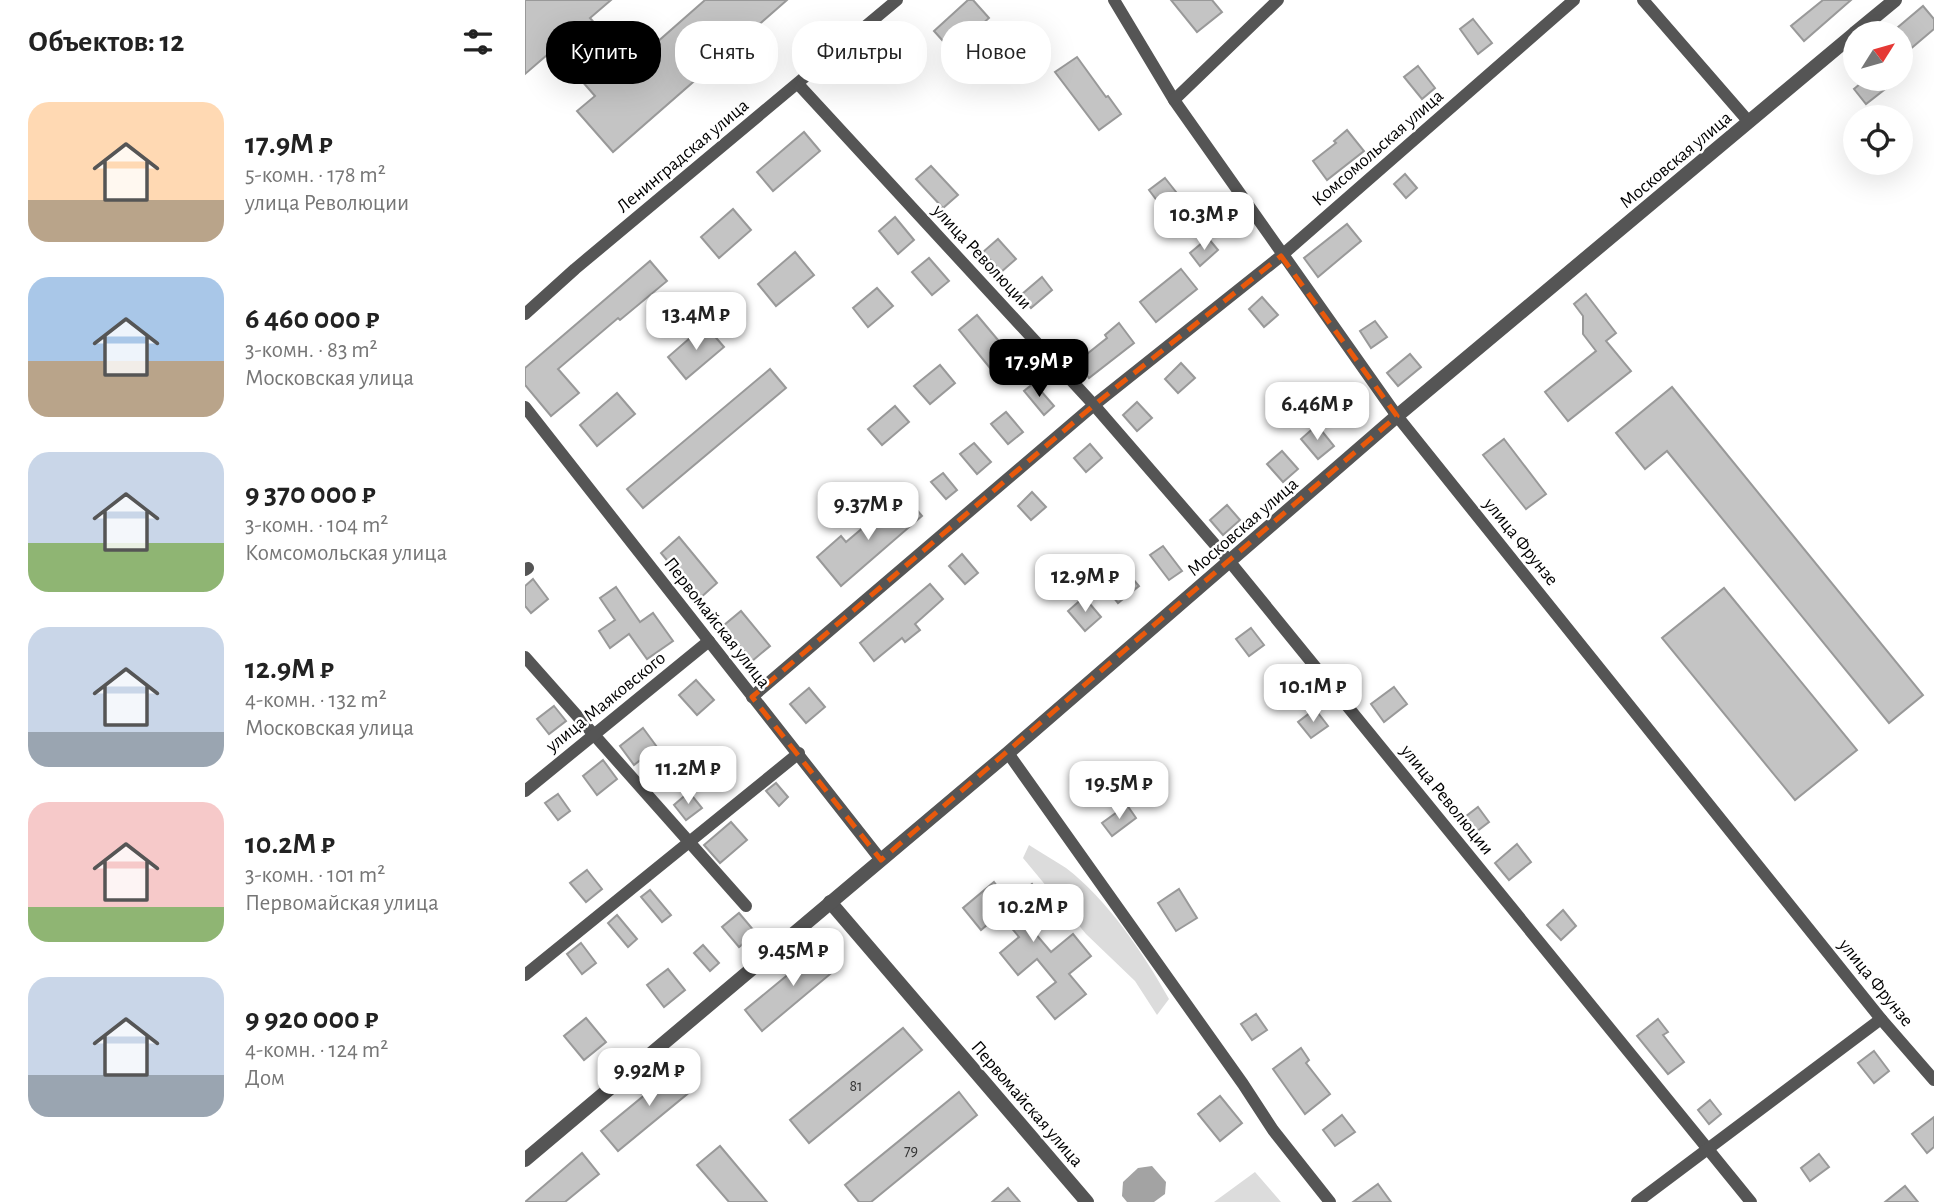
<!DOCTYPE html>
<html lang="ru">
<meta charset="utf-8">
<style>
:root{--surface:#fff;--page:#f2f2f2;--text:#222;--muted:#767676;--accent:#000}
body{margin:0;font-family:"Alegreya Sans",sans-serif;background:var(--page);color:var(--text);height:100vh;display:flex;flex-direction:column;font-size:26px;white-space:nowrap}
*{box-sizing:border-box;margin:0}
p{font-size:23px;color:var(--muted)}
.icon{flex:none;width:38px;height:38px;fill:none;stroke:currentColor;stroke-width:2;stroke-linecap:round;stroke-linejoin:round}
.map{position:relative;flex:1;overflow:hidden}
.drawer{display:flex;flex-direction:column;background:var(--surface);width:525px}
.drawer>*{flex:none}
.top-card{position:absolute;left:21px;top:21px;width:665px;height:63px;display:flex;gap:14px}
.needle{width:46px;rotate:53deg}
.tools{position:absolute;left:1318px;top:21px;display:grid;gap:14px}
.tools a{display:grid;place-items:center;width:70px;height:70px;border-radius:50%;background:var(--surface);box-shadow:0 7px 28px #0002;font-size:35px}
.price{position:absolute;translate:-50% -60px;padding:0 16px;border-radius:14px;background:#fff;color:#222;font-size:23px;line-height:46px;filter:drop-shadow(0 2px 4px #0008)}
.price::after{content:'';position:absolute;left:50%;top:42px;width:21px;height:16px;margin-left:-10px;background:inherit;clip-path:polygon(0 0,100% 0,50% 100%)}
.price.selected{background:var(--accent);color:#fff}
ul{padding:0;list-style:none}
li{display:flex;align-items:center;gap:21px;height:175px;padding:0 28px}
li span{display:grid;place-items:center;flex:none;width:196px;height:140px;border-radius:21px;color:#555}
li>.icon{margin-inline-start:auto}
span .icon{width:84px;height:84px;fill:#fffc;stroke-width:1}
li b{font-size:30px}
h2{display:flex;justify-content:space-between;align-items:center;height:84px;padding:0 28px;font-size:30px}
.chip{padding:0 24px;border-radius:28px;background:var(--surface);box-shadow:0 7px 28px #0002;font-size:24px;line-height:63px}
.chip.selected{background:var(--accent);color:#fff}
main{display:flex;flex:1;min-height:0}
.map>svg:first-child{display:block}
.green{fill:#dcdcdc}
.water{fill:#a3a3a3}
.building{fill:#c4c4c4;stroke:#999;stroke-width:2}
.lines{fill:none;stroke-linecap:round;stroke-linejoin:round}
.minor{stroke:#555;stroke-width:12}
.tertiary{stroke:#555;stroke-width:14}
.marked{fill:none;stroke:#e8590c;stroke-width:5;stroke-dasharray:14 9;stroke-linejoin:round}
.labels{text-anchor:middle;stroke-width:5;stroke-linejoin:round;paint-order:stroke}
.number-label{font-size:16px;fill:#313131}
.street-label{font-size:19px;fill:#000;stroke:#fff}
</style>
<main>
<section class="drawer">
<h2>Объектов: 12<svg class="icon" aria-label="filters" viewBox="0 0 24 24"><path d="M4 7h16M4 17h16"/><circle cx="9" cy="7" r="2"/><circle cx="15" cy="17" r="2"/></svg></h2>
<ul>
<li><span style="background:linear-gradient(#ffd9b3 70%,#b9a48a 0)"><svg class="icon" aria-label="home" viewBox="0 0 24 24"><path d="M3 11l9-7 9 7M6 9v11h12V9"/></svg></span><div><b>17.9M ₽</b><p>5-комн. · 178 m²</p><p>улица Революции</p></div></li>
<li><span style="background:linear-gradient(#a9c7e8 60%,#b9a48a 0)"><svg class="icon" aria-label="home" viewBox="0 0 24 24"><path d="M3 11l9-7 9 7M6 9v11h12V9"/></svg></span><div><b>6 460 000 ₽</b><p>3-комн. · 83 m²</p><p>Московская улица</p></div></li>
<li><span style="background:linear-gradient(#c9d6e8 65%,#8fb573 0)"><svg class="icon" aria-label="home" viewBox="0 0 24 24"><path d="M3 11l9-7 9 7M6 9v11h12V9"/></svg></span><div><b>9 370 000 ₽</b><p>3-комн. · 104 m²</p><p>Комсомольская улица</p></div></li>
<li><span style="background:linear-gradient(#c9d6e8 75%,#9aa5b1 0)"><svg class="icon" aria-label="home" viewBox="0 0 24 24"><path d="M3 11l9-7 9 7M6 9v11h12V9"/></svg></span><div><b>12.9M ₽</b><p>4-комн. · 132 m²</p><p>Московская улица</p></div></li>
<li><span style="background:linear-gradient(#f6c9c9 75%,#8fb573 0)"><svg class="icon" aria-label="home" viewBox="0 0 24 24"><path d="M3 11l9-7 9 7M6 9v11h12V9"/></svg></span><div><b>10.2M ₽</b><p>3-комн. · 101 m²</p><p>Первомайская улица</p></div></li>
<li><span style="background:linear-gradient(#c9d6e8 70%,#9aa5b1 0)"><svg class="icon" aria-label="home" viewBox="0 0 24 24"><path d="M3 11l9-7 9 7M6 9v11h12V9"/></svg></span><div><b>9 920 000 ₽</b><p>4-комн. · 124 m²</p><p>Дом</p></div></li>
</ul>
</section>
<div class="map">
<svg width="1409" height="1202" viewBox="0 0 1409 1202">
<rect width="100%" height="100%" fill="#fff"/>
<!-- green -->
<g class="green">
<path d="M504,845c12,8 25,15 37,23 41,31 78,86 103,131l-12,16 -22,-34 -49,-47 -63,-76z"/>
<path d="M730,1172l26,30h-67z"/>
</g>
<!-- water -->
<path class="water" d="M627,1166l14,16 -1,12 -11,8h-27l-5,-6 1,-14 15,-14z"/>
<!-- building -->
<g class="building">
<path d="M0,0h86l-21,18 41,47 74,-65h82l-174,152 -36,-41 18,-15 -41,-47 -29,25z"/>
<path d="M443,0h5l16,18 -37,33 -18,-20z"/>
<path d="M646,0h41l10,12 -25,20z"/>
<path d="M1298,0h28l-47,41 -13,-15z"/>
<path d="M1398,6l11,13v10l-26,22 -7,-9v-9h-10z"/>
<path d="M948,19l19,24 -14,11 -18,-25z"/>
<path d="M552,57l29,40 2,-1 13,18 -22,16 -44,-58z"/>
<path d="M893,66l17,22 -13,11 -18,-22z"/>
<path d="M1341,79h17l6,7 -23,18 -12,-15z"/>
<path d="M822,130l17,21 -37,29 -14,-19 23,-18 -2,-2z"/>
<path d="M279,132l16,19 -47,40 -16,-19z"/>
<path d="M406,166l27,29 -15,13 -27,-29z"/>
<path d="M880,174l12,14 -11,10 -12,-14z"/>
<path d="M640,178l15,19 -16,13 -15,-20z"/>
<path d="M208,209l18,21 -32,28 -18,-21z"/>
<path d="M370,217l19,23 -16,14 -19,-23z"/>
<path d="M822,224l14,17 -43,36 -14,-19z"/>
<path d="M683,238l10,12 -18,16 -10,-13z"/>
<path d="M473,239l18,20 -15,13 -18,-20z"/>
<path d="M270,252l19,23 -38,31 -18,-22z"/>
<path d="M404,258l20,23 -17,14 -20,-23z"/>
<path d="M125,261l17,20 -47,39 -2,-2 -60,51 21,24 -28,23 -26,-31v-17z"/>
<path d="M656,269l16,20 -41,33 -16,-20z"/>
<path d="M517,277l10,13 -21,18 -10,-13z"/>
<path d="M352,288l16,18 -25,21 -15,-19z"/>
<path d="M1061,294l30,39 -10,8 25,30 -63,50 -23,-29 51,-41 -13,-17v-18l-9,-12z"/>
<path d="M737,297l16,18 -14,12 -15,-18z"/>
<path d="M452,315l31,37 -18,16 -31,-38z"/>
<path d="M850,321l12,16 -16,11 -11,-17z"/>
<path d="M594,323l15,20 -45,35 -12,-16 30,-24 -2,-3z"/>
<path d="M180,325l19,22 -38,32 -18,-22z"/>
<path d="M885,354l11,13 -23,19 -11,-13z"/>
<path d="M656,363l14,15 -17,15 -13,-14z"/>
<path d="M415,365l15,18 -25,21 -16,-18z"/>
<path d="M245,369l16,19 -143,120 -16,-19z"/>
<path d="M509,383l20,23 -10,9 -20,-24z"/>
<path d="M1147,387l251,308 -34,28 -222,-272 -22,18 -29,-36z"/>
<path d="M92,393l18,21 -38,32 -17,-21z"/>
<path d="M612,402l15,16 -15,13 -14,-16z"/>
<path d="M370,406l14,16 -27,23 -14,-16z"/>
<path d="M481,412l17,20 -15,12 -17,-20z"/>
<path d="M792,425l17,21 -16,13 -17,-20z"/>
<path d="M979,439l42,55 -20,15 -43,-54z"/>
<path d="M449,443l17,19 -14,12 -17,-20z"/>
<path d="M565,444l12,14 -16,14 -12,-14z"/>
<path d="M757,451l16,18 -15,13 -16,-18z"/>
<path d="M418,473l14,17 -11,9 -15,-17z"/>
<path d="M507,492l14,15 -15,13 -13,-14z"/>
<path d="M381,497l16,19 -81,70 -24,-29 24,-21 5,6 26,-22 3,3z"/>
<path d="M702,505l13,15 -17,15 -13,-15z"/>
<path d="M154,537l38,46 -18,16 -38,-46z"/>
<path d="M638,546l19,25 -13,9 -19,-25z"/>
<path d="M437,554l16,19 -13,11 -16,-18z"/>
<path d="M596,565l18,21 -21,17 -17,-21z"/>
<path d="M8,579l15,20 -17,14 -6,-7v-20z"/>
<path d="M405,584l13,15 -28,25 5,6 -15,12 -3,-4 -28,23 -14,-18z"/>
<path d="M91,587l24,35 13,-9 20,28 -26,18 -18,-25 -19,14 -11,-17 16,-11 -15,-22z"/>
<path d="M1199,588l133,162 -62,50 -133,-162z"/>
<path d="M559,597l17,20 -16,14 -17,-20z"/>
<path d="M216,611l29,35 -18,15 -29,-35z"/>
<path d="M726,628l13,17 -15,11 -13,-17z"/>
<path d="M171,680l18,20 -17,15 -18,-20z"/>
<path d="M869,687l13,17 -23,18 -13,-18z"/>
<path d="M284,688l16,19 -19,16 -16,-19z"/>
<path d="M29,706l12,15 -17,13 -12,-15z"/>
<path d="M790,709l13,17 -17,12 -13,-16z"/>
<path d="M118,728l14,19 -23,18 -14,-19z"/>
<path d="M78,760l14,19 -20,16 -14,-19z"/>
<path d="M251,783l12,14 -9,9 -13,-15z"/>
<path d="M164,792l13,16 -16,12 -12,-15z"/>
<path d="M33,794l12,17 -12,9 -13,-17z"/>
<path d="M602,805l9,13 -24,18 -10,-13z"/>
<path d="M953,807l11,15 -17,13 -11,-15z"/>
<path d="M206,822l16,18 -27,23 -16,-18z"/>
<path d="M992,844l14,18 -22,18 -14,-17z"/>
<path d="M62,870l15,19 -16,13 -16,-19z"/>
<path d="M469,882l16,20 22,-18 18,23 -22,18 23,27 22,-18 18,22 -22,18 17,20 -31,25 -18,-22 19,-15 -19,-23 -19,16 -18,-22 19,-16 -19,-23 -19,16 -18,-22z"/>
<path d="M654,889l18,29 -21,13 -18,-28z"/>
<path d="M125,890l21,25 -9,7 -21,-25z"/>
<path d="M1038,910l13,16 -15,14 -14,-15z"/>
<path d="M214,913l17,20 -17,14 -17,-20z"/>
<path d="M92,915l20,24 -9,8 -20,-24z"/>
<path d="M56,943l15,20 -14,11 -15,-20z"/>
<path d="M178,945l16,18 -9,8 -16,-18z"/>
<path d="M299,945l17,20 -79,66 -17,-21z"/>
<path d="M143,969l17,21 -21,17 -17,-22z"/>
<path d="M731,1014l11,16 -15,10 -11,-16z"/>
<path d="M61,1018l20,24 -22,18 -20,-24z"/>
<path d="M1133,1019l10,13 -5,3 21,27 -16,12 -31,-38z"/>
<path d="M378,1028l19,22 -113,93 -19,-23z"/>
<path d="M776,1048l8,12 -3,3 24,31 -25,20 -32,-45z"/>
<path d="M1349,1051l15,20 -15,12 -16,-20z"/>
<path d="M155,1066l17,20 -79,65 -17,-20z"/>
<path d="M434,1092l18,23 -106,87h-12l-14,-17z"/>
<path d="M695,1096l22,27 -22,18 -22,-27z"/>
<path d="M1185,1100l11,14 -12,10 -11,-14z"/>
<path d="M817,1115l13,17 -20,14 -12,-16z"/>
<path d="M1409,1117v30l-7,6 -15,-19z"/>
<path d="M195,1146l47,56h-38l-32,-37z"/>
<path d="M57,1153l17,21 -34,28h-40z"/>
<path d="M1294,1154l10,13 -19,14 -9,-13z"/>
<path d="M853,1184l13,18h-38z"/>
<path d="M1380,1186l13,16h-33z"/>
<path d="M483,1188l12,14h-28z"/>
</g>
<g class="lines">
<!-- minor -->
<g class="minor">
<path d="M589,0l60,100 223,316 484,603 53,61"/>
<path d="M1118,0l106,122"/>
<path d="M273,84l296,321 136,157 521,640"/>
<path d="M649,100l104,-100"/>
<path d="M0,314l50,-45 322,-269"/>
<path d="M0,407l356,453"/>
<path d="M0,570l3,-2"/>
<path d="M0,657l221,249"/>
<path d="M227,697l342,-292 187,-149 293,-256"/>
<path d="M483,753l235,331 30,46 57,72"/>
<path d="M0,791l184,-150"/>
<path d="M0,975l274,-222"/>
<path d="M1112,1202l244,-183"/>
</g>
<!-- tertiary -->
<g class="tertiary">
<path d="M1330,33l40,-33"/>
<path d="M305,902l257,300"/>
<path d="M0,1160l483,-407 389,-337 458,-383"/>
</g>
</g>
<!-- marked area -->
<path class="marked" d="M756,256l116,160 -516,444 -129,-163 342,-292z"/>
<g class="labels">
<!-- number labels -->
<g class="number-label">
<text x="331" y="1091">81</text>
<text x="386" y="1156">79</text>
</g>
<!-- street labels -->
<g class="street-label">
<text transform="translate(852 147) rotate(-41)" y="7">Комсомольская улица</text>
<text transform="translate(157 155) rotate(-40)" y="7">Ленинградская улица</text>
<text transform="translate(1150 159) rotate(-40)" y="7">Московская улица</text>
<text transform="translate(458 256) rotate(47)" y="7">улица Революции</text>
<text transform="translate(717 526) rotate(-41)" y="7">Московская улица</text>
<text transform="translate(997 541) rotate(51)" y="7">улица Фрунзе</text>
<text transform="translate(193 622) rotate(52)" y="7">Первомайская улица</text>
<text transform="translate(80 701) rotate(-39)" y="7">улица Маяковского</text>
<text transform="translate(923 799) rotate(51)" y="7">улица Революции</text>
<text transform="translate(1352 982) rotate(51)" y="7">улица Фрунзе</text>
<text transform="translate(503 1103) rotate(49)" y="7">Первомайская улица</text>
</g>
</g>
</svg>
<div class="tools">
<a><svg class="needle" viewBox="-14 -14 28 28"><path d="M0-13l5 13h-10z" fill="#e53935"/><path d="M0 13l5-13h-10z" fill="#767676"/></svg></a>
<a><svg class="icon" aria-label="locate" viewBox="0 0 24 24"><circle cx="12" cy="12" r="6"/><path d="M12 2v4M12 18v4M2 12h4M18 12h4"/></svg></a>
</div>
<b class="price" style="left:679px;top:252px">10.3M ₽</b>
<b class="price" style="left:171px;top:352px">13.4M ₽</b>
<b class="price selected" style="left:514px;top:399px">17.9M ₽</b>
<b class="price" style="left:792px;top:442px">6.46M ₽</b>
<b class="price" style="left:343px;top:542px">9.37M ₽</b>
<b class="price" style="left:560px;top:614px">12.9M ₽</b>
<b class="price" style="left:788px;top:724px">10.1M ₽</b>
<b class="price" style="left:163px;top:806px">11.2M ₽</b>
<b class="price" style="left:594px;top:821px">19.5M ₽</b>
<b class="price" style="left:508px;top:944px">10.2M ₽</b>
<b class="price" style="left:268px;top:988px">9.45M ₽</b>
<b class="price" style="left:124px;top:1108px">9.92M ₽</b>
<div class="top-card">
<a class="chip selected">Купить</a>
<a class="chip">Снять</a>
<a class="chip">Фильтры</a>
<a class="chip">Новое</a>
</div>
</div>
</main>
